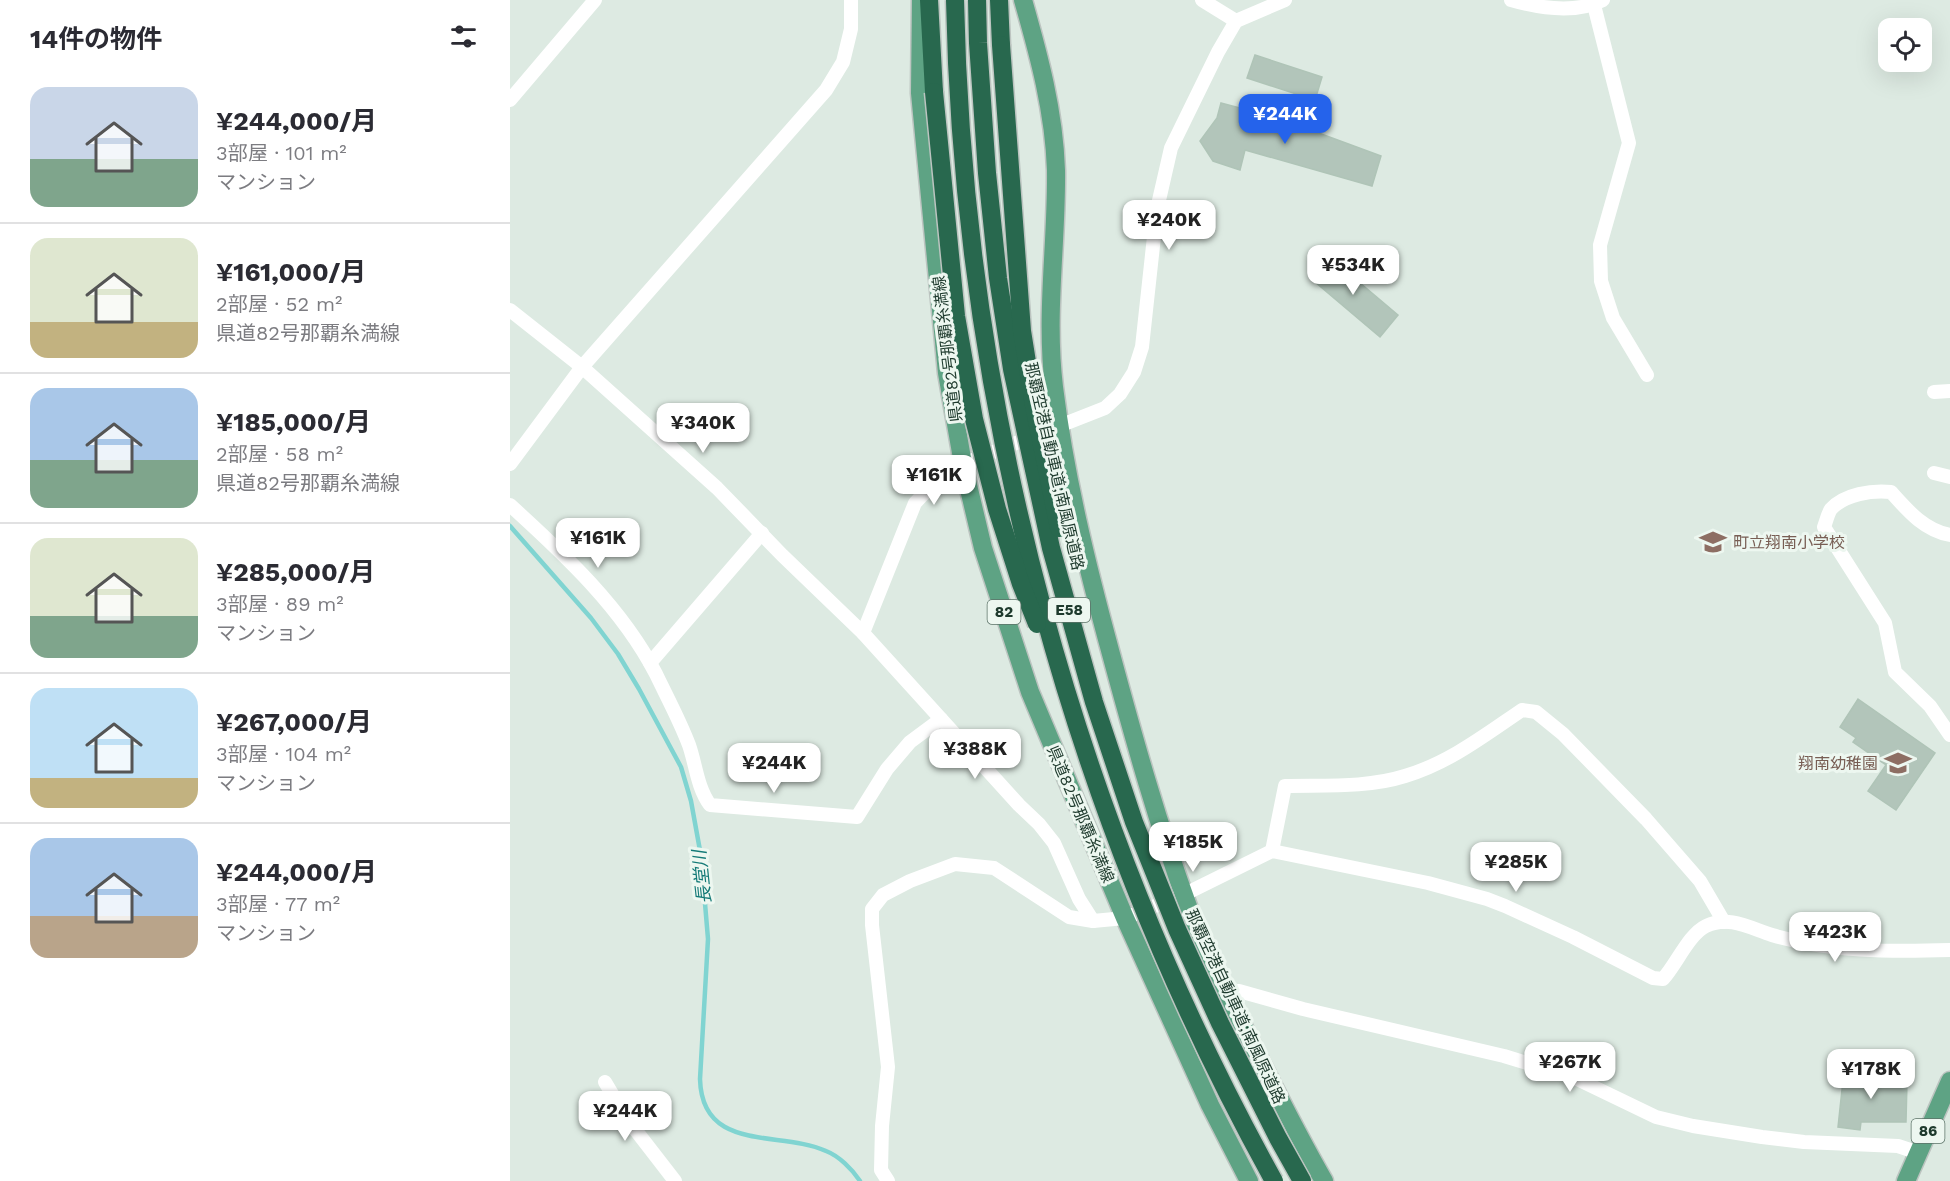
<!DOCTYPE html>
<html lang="ja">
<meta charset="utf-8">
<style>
:root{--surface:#fff;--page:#f2f2f3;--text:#2b2b33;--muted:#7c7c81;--line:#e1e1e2;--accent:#2563eb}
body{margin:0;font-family:"Work Sans","Noto Sans JP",sans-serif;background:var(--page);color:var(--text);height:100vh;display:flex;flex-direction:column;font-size:22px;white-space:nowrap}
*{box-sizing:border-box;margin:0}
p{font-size:20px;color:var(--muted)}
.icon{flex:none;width:33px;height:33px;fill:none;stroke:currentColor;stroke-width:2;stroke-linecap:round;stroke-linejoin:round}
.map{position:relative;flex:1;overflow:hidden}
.drawer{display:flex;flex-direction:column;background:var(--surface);width:510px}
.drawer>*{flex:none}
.fabs{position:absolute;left:1368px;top:18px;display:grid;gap:12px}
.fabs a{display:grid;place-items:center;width:54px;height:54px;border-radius:12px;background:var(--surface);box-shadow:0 6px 24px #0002;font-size:30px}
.price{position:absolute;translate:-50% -51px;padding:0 14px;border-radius:12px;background:#fff;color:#222;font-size:20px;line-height:39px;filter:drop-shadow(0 2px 3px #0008)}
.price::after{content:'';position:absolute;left:50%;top:36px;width:18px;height:14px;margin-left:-9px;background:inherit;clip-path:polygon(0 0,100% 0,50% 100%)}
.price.current{background:var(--accent);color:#fff}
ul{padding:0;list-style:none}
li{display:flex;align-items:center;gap:18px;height:150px;padding:0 30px}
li+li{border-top:2px solid var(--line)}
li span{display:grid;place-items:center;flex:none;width:168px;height:120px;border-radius:18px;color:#555}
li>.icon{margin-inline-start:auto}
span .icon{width:72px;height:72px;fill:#fffc;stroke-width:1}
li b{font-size:26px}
h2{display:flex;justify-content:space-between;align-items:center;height:72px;padding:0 30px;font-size:26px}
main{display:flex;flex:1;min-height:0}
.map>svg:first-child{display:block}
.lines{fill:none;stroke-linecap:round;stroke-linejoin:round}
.stream{stroke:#80d4d1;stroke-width:4.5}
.building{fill:#b2c5ba;stroke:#afc4b7;stroke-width:1.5}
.primary-casing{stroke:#bcc4c0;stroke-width:21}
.highway-casing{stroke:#bcc4c0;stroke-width:21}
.street{stroke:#fff;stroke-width:14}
.primary{stroke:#5ea384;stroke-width:18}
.highway{stroke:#28684e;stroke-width:18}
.highway-bridge-casing{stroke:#bcc4c0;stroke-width:21;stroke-linecap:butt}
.highway-bridge{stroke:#28684e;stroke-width:18}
.labels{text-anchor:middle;stroke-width:6;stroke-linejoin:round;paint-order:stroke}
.shield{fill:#edf7f0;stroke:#5c7368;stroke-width:1.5}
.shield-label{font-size:15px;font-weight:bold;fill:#1e3a2d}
.street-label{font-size:16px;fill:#1e3a2d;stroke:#edf7f0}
.education-label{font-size:16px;fill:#785e54;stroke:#edf7f0;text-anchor:start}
.water-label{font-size:18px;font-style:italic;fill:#147a77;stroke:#edf7f0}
</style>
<main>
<section class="drawer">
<h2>14件の物件<svg class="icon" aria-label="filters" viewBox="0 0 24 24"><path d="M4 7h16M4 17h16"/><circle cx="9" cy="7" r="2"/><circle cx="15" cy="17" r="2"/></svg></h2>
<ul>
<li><span style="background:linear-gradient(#c9d6e8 60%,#7fa58c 0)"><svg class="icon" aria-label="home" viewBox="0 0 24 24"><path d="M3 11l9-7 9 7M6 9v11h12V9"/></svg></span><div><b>¥244,000/月</b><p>3部屋 · 101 m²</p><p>マンション</p></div></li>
<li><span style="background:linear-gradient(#dfe7d0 70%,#c2b280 0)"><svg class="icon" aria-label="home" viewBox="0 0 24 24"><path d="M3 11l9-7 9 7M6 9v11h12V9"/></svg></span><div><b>¥161,000/月</b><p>2部屋 · 52 m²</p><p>県道82号那覇糸満線</p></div></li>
<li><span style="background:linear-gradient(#a9c7e8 60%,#7fa58c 0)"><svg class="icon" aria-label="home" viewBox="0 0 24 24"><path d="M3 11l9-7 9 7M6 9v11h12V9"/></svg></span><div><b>¥185,000/月</b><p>2部屋 · 58 m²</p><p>県道82号那覇糸満線</p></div></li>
<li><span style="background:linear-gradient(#dfe7d0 65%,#7fa58c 0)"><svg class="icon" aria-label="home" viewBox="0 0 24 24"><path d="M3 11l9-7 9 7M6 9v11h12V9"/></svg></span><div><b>¥285,000/月</b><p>3部屋 · 89 m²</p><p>マンション</p></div></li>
<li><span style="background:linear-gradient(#bfe0f5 75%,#c2b280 0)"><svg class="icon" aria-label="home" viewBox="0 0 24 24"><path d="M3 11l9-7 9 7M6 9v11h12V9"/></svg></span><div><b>¥267,000/月</b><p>3部屋 · 104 m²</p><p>マンション</p></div></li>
<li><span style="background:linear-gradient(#a9c7e8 65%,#b9a48a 0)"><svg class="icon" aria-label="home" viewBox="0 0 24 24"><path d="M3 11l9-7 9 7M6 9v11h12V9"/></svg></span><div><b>¥244,000/月</b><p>3部屋 · 77 m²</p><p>マンション</p></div></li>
</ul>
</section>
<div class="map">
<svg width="1440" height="1181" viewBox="0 0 1440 1181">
<rect width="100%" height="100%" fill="#ddeae2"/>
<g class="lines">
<!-- stream -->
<path class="stream" d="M0,526l81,92 27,36 21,35 42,78 10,34 10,55 7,83 -8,140c2,74 79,51 126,72 13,5 26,18 34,30"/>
</g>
<!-- building -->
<g class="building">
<path d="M745,55l67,22 -7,23 -68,-22z"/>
<path d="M711,103l57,15 103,38 -9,30 -127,-36 -5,20 -27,-9 -13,-20 17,-23z"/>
<path d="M817,255l71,60 -18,22 -71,-60z"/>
<path d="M1348,699l77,54 -39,57 -28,-19 18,-26 -33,-23 3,-4 -16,-11z"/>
<path d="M1339,1067l15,1v3l8,2v8l35,1 -1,40h-45l-1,8 -22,-3 6,-56 4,1z"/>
</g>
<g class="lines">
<defs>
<g id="primary">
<path d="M411,0l-1,93 27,280 16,91 20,84 47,144 95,226 85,187 39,76"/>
<path d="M513,0c16,56 31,111 33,170 1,73 -11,144 -2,217 11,90 33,179 57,267 23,85 47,171 78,255 15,38 34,76 52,113 27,54 53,107 83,159"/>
<path d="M1396,1181l44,-100"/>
</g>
<g id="highway">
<path d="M419,0l5,92"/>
<path d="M489,0l2,45"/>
</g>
</defs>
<!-- primary casing -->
<use href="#primary" class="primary-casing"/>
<!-- highway casing -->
<use href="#highway" class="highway-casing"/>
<!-- street -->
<g class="street">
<path d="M692,0l34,21"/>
<path d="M1001,0c28,8 65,14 92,0"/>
<path d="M1084,5l35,138 -29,102 1,36 12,37 34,57"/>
<path d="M0,100l85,-100"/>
<path d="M0,310l72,57 135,121 65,67 81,78 156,172 20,19 15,19 25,56 14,22"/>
<path d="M1424,392l16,-1"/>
<path d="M0,464l72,-97 244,-277 17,-28 8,-33v-29"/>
<path d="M1424,473l16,4"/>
<path d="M0,505c55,50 112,103 146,169 11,23 24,47 33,71 7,20 8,42 21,60l147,12 30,-48 23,-27 31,-23"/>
<path d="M1440,535c-26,-5 -42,-24 -59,-43 -19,-2 -46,2 -60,17 -3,4 -5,13 -7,18l61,96 10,49 35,34 20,29"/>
<path d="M353,633l52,-130 20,-21 28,-18 142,-56 15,-14 14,-22 8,-25 15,-138 14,-61 47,-96 18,-31 49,-21"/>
<path d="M140,663l112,-130"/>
<path d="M762,851l13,-65c40,-1 82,2 120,-10 44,-13 80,-41 117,-66l14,2 27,22 83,85 54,62 24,41"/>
<path d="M716,991h13l64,18 201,47 69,21 83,40 37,9 69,11 42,5 94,4 21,7"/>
<path d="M95,1082l22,37 48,62"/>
<path d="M378,1181l-7,-11 1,-44 6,-59 -16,-142v-16l11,-14 27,-14 45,-17 39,4 75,49 24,4 32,-3 60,-24 87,-43 156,32 59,16 18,7 68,31 80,41 10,1c13,-14 26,-45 43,-53 23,-11 44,2 66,9 57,17 119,17 178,15"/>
</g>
<!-- primary -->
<use href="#primary" class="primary"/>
<!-- highway -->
<use href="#highway" class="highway"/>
<defs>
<g id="highway-bridge">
<path d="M445,0c8,410 120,822 319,1181"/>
<path d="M467,0l1,43 9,130 11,105 14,91 39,179 43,154 40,120 43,107 43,94 58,115 24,43"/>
<path d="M491,45l21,286 12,75 25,122"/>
<path d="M424,92l22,224 18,103 23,90 24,75 16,40"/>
</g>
</defs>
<!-- highway-bridge casing -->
<use href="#highway-bridge" class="highway-bridge-casing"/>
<!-- highway-bridge -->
<use href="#highway-bridge" class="highway-bridge"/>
</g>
<!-- icons -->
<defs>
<symbol id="school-bare" viewBox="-9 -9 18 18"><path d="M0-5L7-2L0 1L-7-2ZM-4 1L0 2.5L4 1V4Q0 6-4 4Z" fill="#8d6e63" stroke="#edf7f0" stroke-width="2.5" paint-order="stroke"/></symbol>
</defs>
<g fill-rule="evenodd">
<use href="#school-bare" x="1184" y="523" width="38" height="38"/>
<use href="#school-bare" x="1369" y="744" width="38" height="38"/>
</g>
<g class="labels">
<!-- shield labels -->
<g class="shield">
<rect x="538" y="598" width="42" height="24" rx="4.5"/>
<rect x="477.5" y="600" width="33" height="24" rx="4.5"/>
<rect x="1401.5" y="1119" width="33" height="24" rx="4.5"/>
</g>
<g class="shield-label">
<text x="559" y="615">E58</text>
<text x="494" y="617">82</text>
<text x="1418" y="1136">86</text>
</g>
<!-- street labels -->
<g class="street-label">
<text transform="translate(437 349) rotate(-97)" y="6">県道82号那覇糸満線</text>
<text transform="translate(545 466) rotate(77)" y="6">那覇空港自動車道;南風原道路</text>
<text transform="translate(571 814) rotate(67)" y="6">県道82号那覇糸満線</text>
<text transform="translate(726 1006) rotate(65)" y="6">那覇空港自動車道;南風原道路</text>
</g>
<!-- education labels -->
<g class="education-label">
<text x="1223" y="548">町立翔南小学校</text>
<text x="1368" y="769" text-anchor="end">翔南幼稚園</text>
</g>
<!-- water labels -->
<g class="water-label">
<text transform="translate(192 877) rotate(-96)" y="6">長堂川</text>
</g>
</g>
</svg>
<div class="fabs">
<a><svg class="icon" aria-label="locate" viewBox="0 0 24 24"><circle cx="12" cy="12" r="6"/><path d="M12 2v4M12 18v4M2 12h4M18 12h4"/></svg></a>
</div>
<b class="price current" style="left:775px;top:145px">¥244K</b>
<b class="price" style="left:659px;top:251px">¥240K</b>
<b class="price" style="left:843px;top:296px">¥534K</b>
<b class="price" style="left:193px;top:454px">¥340K</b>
<b class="price" style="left:424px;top:506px">¥161K</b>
<b class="price" style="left:88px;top:569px">¥161K</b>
<b class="price" style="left:465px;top:780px">¥388K</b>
<b class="price" style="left:264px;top:794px">¥244K</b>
<b class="price" style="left:683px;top:873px">¥185K</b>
<b class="price" style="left:1006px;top:893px">¥285K</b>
<b class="price" style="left:1325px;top:963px">¥423K</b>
<b class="price" style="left:1060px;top:1093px">¥267K</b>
<b class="price" style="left:1361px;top:1100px">¥178K</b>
<b class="price" style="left:115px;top:1142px">¥244K</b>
</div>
</main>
